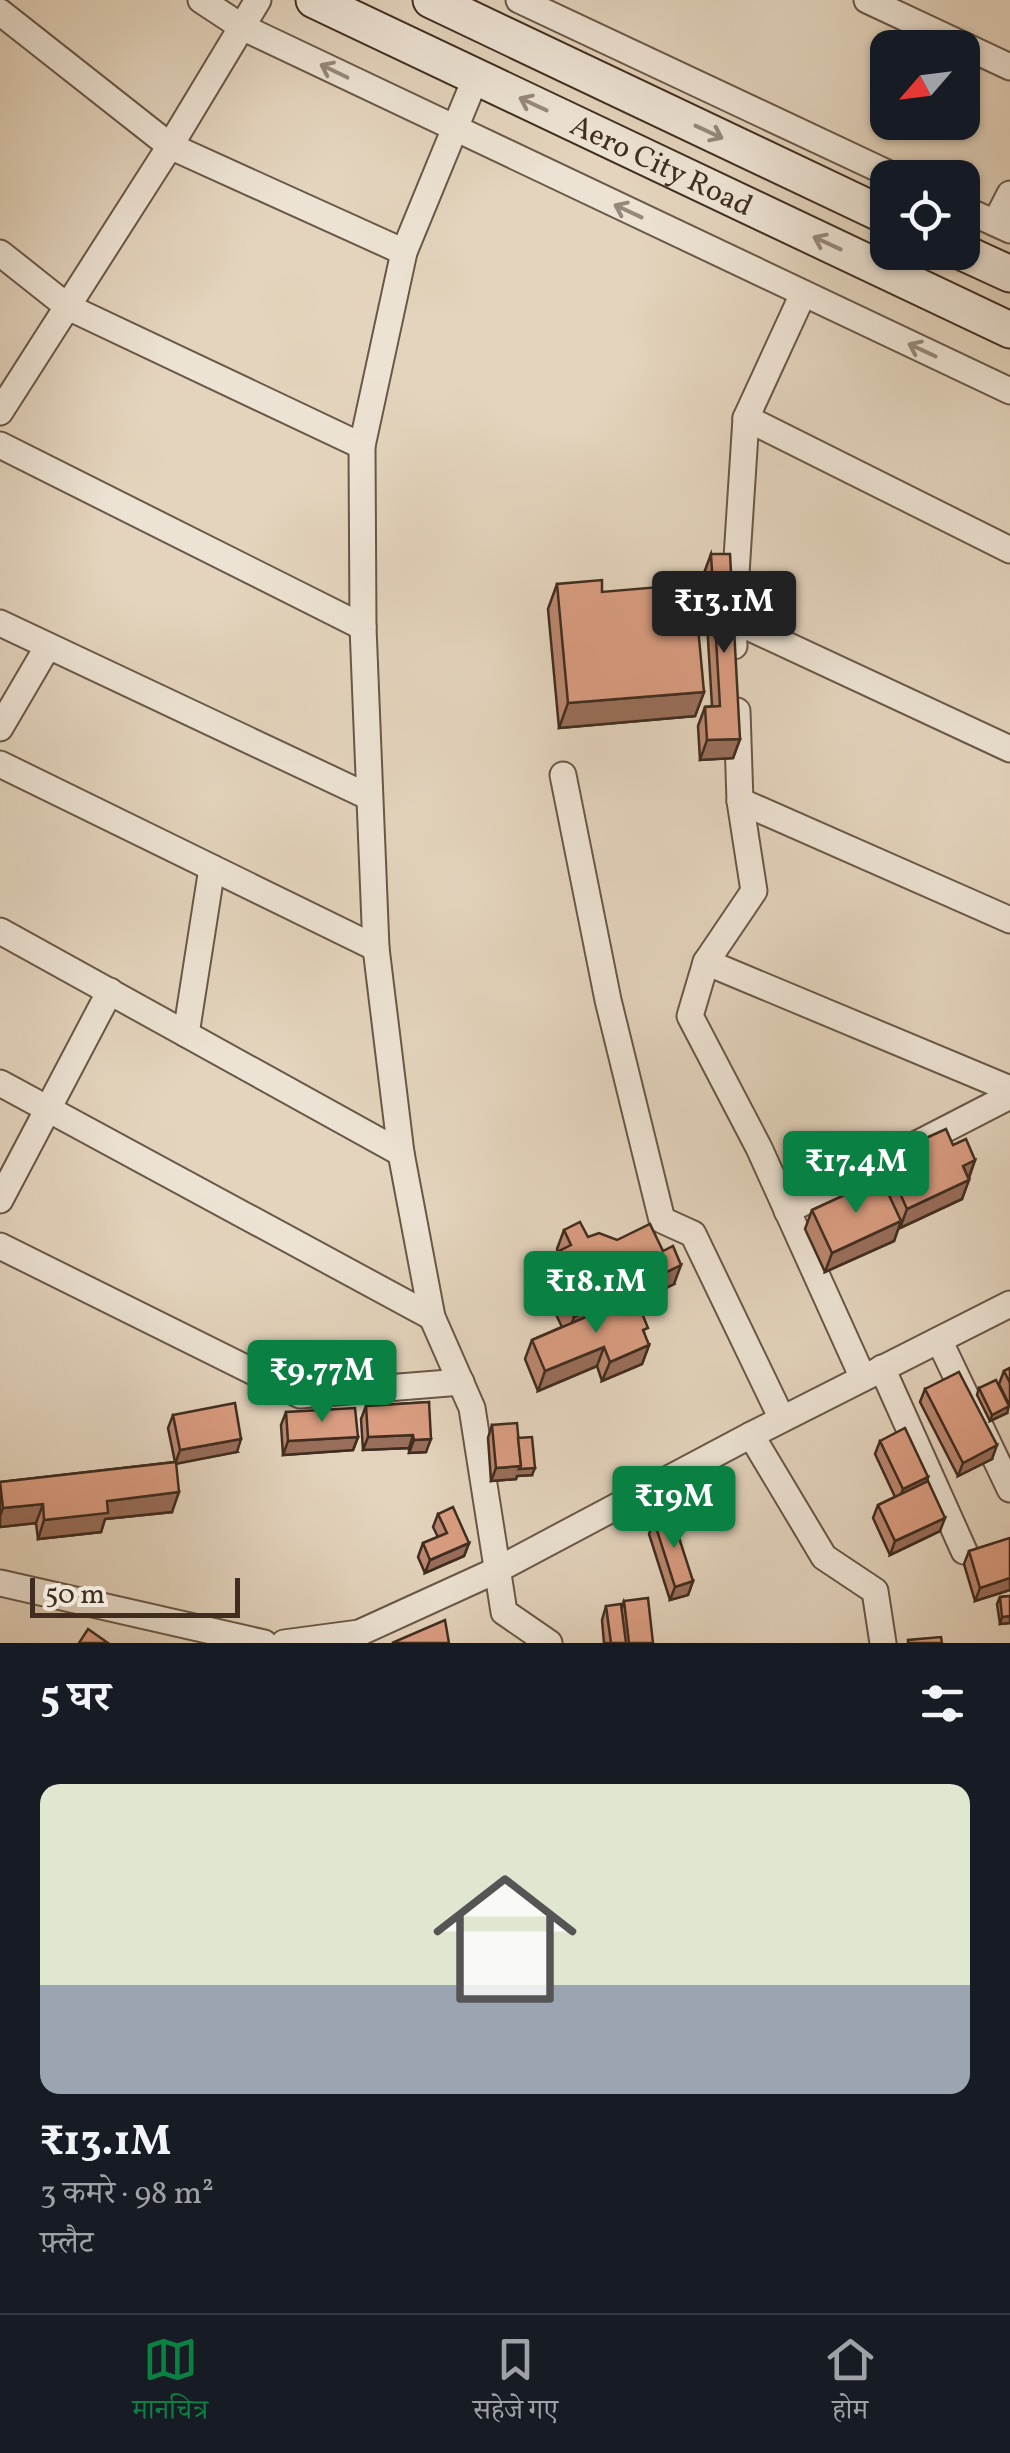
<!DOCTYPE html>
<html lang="hi">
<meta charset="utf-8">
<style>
:root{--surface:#171b24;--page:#242831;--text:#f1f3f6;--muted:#9ea1a6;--line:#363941;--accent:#0b8043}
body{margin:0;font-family:Vollkorn,"Noto Serif Devanagari",serif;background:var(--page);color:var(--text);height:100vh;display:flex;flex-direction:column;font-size:38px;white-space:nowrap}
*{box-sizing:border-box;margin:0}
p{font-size:32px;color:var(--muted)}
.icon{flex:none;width:55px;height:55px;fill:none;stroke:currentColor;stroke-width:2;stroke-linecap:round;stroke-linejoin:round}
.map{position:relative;height:1643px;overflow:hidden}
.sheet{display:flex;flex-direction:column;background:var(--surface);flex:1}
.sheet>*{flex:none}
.needle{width:65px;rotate:242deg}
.tools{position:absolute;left:870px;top:30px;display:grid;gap:20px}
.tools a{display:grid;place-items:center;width:110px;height:110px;border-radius:20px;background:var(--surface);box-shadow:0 2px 8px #0004;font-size:50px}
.scale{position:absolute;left:30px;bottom:25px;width:210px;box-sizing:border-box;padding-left:10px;border:5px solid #402d20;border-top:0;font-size:28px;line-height:35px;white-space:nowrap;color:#402d20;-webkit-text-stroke:8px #ede3d4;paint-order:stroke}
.price{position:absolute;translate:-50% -85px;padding:0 22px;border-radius:10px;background:var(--accent);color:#fff;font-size:32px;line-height:65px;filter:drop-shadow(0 2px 5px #0008)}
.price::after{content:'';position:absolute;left:50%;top:60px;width:30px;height:22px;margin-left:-15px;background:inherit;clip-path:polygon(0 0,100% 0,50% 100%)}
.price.on{background:#222;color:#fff}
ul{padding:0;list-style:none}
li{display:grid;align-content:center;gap:20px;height:530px;padding:0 40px}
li+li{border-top:2px solid var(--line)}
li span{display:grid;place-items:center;height:310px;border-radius:20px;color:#555}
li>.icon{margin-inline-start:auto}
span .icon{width:180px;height:180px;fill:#fffc;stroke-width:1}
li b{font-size:42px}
h2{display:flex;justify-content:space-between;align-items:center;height:120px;padding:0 40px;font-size:42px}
.menu{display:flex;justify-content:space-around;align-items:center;height:140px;border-top:2px solid var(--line);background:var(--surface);font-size:28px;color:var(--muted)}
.menu a{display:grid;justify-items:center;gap:5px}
.menu .on{color:var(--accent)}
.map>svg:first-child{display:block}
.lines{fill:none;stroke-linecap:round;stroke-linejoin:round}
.street-casing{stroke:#695747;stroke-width:29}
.secondary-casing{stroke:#402d20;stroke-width:39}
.street{stroke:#ede3d4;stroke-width:25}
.secondary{stroke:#ede3d4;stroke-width:35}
.wall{fill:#bb876f;stroke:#402d20;stroke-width:2.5}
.shaded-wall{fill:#996e5a;stroke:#402d20;stroke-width:2.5}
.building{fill:#da9d81;stroke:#402d20;stroke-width:2.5}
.oneway{stroke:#96887a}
.labels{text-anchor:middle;stroke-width:10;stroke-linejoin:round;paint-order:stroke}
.street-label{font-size:30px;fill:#402d20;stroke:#ede3d4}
</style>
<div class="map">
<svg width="1010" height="1643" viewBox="0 0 1010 1643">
<rect width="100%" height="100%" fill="#e4d4bd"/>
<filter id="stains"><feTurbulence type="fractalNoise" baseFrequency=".002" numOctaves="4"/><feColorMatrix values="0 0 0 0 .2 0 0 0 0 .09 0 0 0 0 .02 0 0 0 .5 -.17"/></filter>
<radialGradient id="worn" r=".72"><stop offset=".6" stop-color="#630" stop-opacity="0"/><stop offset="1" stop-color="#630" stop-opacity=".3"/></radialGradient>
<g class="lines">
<defs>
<g id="street">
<path d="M201,0l41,27 768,364"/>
<path d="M519,0l379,178"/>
<path d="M867,0l143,67"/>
<path d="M0,12l170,134 234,106"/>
<path d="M476,77l-72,175 -42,194 1,181 13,321 25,205 31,164 40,91 32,204 45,31"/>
<path d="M962,208l48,22"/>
<path d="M995,223l15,-29"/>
<path d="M0,253l68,54 294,139"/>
<path d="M0,412l170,-266 88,-146"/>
<path d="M746,418l264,132"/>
<path d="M0,445l363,182"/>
<path d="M733,620l277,129"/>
<path d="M0,623l367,173"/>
<path d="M734,646l-1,-26 13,-202 57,-124"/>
<path d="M737,711l3,90 14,90 -48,71 -16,54 69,132 104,230"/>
<path d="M0,728l48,-82"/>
<path d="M0,764l376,184"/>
<path d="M563,775l45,225 54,220 31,14 89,185"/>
<path d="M740,801l270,119"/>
<path d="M0,931l401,222"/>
<path d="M706,962l304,127"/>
<path d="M186,1034l26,-166"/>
<path d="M0,1083l432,234"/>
<path d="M0,1200l110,-209"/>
<path d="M787,1211l223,-115"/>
<path d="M0,1246l300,149 161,-13"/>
<path d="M939,1340l71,149"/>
<path d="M882,1368l82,183"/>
<path d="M751,1435l73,122 51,34 8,52"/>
<path d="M0,1583l264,60"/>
<path d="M284,1643l75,-10 136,-62 256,-136 259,-131"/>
</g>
<g id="secondary">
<path id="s1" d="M314,0l696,330"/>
<path d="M431,0l457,217"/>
<path d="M962,252l48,22"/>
</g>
</defs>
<!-- street casing -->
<use href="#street" class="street-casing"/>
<!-- secondary casing -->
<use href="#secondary" class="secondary-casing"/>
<!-- street -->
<use href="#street" class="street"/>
<!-- secondary -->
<use href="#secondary" class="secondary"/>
</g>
<!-- wall -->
<g class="wall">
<path d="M711,554l29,185 -7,19 -33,2 -2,-34 7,-19 7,-1 -8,-133z"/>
<path d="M557,584l45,8 102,100 -9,24 -136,12 -11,-119z"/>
<path d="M953,1145l22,15 -13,39 -62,29 -1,-2 -5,15 -69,31 -20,-43 7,-19 66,-30 -1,-4 7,-19z"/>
<path d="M564,1230l24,7 86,47 -36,18 7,35 4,8 -7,19 -40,17 -5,-15 -59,25 -13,-32 7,-19 30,-13 -24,-50 7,-19 13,-7 -1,-2z"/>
<path d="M1010,1368v38l-11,-22 5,-13z"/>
<path d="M979,1388l28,25 -17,8 -13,-26z"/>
<path d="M925,1389l67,70 -34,17 -38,-74z"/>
<path d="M429,1402l-3,50 -17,1v-5l-46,2 -2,-31 5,-13z"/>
<path d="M286,1412l72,25 -5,13 -70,5 -2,-30z"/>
<path d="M173,1415l64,37 -61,11 -4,49 -67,7 -4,13 -63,7 -2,-16 -36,4v-45l175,-20 -7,-34z"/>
<path d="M492,1425l26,13 14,37 -15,1 -1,3 -25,2 -3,-43z"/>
<path d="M880,1441l48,36 -1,5 13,49 -50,24 -17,-37 5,-13 17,-8 -20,-43z"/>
<path d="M438,1514l31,29 -5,13 -39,17 -7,-16 5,-14 15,-6 -5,-10z"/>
<path d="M654,1521l39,60 -5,14 -18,5 -21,-66z"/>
<path d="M1010,1538v52l-35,11 -11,-37 5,-13z"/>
<path d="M1010,1596v27l-10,1 -3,-20 3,-7z"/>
<path d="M624,1601l29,42h-49l-2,-23 4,-14 16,2z"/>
</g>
<!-- shaded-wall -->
<g class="shaded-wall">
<path d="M704,692l-9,24 -136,12 9,-25z"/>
<path d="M740,739l-7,19 -33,2 7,-20z"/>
<path d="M975,1160l-7,19 -5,-13z"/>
<path d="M969,1180l-7,19 -62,29 7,-19z"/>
<path d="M901,1221l-7,20 -69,31 7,-19z"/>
<path d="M681,1265l-7,19 -107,53 7,-20z"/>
<path d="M649,1345l-7,19 -40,17 8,-19z"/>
<path d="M604,1347l-7,19 -59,25 7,-20z"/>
<path d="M1009,1406l-2,7 -17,8 2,-6z"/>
<path d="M413,1435l-4,13 -46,2 5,-13z"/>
<path d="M358,1437l-5,13 -70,5 5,-14z"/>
<path d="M241,1439l-4,13 -62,12 5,-14z"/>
<path d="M431,1439l-5,13 -17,1 5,-13z"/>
<path d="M997,1445l-5,14 -34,17 5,-13z"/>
<path d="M521,1466l14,2 -3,7 -15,1 -1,3 -25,2 5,-13z"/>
<path d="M928,1477l-4,13 -26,13 5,-14z"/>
<path d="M179,1492l-7,20 -67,7 -4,13 -63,7 6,-19 63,-19z"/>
<path d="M43,1504l-7,19 -36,4v-11l3,-8z"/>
<path d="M945,1518l-5,13 -50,24 5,-14z"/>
<path d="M469,1543l-5,13 -39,17 5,-13z"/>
<path d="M1010,1578v12l-35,11 5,-13z"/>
<path d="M693,1581l-5,14 -18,5 5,-13z"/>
<path d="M1010,1616v7l-10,1 2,-7z"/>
</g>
<!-- building -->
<g class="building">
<path d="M711,554h19l10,185 -33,1 -2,-33 15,-1z"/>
<path d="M602,580v12l92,-8 10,108 -136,11 -11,-119z"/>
<path d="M946,1129l7,16 13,-6 9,21 -12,6 6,14 -62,29 -23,-52z"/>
<path d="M881,1178l20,43 -69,32 -20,-43z"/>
<path d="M580,1222l8,15 11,-4 18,7 33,-16 13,27 10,-5 8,19 -107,52 -29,-59 26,-13 -7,-15z"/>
<path d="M635,1296l13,32 -5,2 6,15 -39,17 -6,-15 -59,24 -13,-31z"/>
<path d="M1010,1368v15l-6,-12z"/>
<path d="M959,1372l38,73 -34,18 -38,-74z"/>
<path d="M996,1380l13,26 -17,9 -13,-27z"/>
<path d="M429,1402l2,37 -17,1 -1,-5 -45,2 -2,-31z"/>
<path d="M235,1403l6,36 -61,11 -7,-35z"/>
<path d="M355,1408l3,29 -70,4 -2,-29z"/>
<path d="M517,1423l4,43 -25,2 -4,-43z"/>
<path d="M905,1428l23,49 -25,12 -23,-48z"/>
<path d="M532,1437l3,31 -16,1 2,-3 -3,-28z"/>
<path d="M176,1462l3,30 -72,9 1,12 -64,7 -1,-16 -40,4 -3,-26z"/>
<path d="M928,1481l17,37 -50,23 -17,-36z"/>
<path d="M453,1507l16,36 -39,17 -7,-17 24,-10 -9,-19z"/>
<path d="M672,1516l21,65 -18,6 -21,-66z"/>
<path d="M1010,1538v40l-30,10 -11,-37z"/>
<path d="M1010,1596v20l-8,1 -2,-20z"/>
<path d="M648,1598l5,45h-24l-5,-42z"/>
<path d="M621,1604l5,39h-15l-5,-37z"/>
<path d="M445,1620l4,23h-57z"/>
<path d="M88,1629l20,14h-29z"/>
<path d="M941,1637l1,6h-34v-3z"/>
</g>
<!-- one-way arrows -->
<defs><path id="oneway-shaft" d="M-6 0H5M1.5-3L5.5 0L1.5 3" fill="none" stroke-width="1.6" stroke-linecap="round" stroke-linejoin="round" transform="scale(2.5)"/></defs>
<g class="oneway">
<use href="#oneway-shaft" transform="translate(334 71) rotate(-154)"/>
<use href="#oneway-shaft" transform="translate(533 104) rotate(-155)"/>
<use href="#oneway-shaft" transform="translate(709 132) rotate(25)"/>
<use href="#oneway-shaft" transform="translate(628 211) rotate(-155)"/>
<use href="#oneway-shaft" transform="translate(827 243) rotate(-155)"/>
<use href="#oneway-shaft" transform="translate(922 350) rotate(-155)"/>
</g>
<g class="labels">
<!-- street labels -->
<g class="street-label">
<text dy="10" stroke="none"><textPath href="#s1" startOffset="385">Aero City Road</textPath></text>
</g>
</g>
<rect width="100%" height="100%" filter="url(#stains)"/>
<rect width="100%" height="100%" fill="url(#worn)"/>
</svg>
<div class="tools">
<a><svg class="needle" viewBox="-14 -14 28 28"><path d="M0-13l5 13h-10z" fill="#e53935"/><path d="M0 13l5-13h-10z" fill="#9ea1a6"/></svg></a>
<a><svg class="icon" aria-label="locate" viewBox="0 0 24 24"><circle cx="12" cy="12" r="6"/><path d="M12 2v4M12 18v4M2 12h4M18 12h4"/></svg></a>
</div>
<div class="scale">50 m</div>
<b class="price on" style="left:724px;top:656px">₹13.1M</b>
<b class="price" style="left:856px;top:1216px">₹17.4M</b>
<b class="price" style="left:596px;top:1336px">₹18.1M</b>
<b class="price" style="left:322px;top:1425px">₹9.77M</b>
<b class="price" style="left:674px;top:1551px">₹19M</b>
</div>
<section class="sheet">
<h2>5 घर<svg class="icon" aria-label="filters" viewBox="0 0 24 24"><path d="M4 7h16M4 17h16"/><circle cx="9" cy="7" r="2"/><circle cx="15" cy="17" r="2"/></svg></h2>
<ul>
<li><span style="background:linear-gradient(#dfe7d0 65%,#9aa5b1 0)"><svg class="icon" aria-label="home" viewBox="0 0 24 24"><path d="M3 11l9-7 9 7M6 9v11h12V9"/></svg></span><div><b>₹13.1M</b><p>3 कमरे · 98 m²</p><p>फ़्लैट</p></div></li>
</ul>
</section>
<nav class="menu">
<a class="on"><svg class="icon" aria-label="map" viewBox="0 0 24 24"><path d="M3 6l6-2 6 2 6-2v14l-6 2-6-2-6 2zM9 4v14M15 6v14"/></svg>मानचित्र</a>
<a><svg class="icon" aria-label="saved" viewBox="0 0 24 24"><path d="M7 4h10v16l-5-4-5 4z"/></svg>सहेजे गए</a>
<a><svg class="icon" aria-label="home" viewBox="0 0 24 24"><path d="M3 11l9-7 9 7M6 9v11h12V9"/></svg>होम</a>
</nav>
